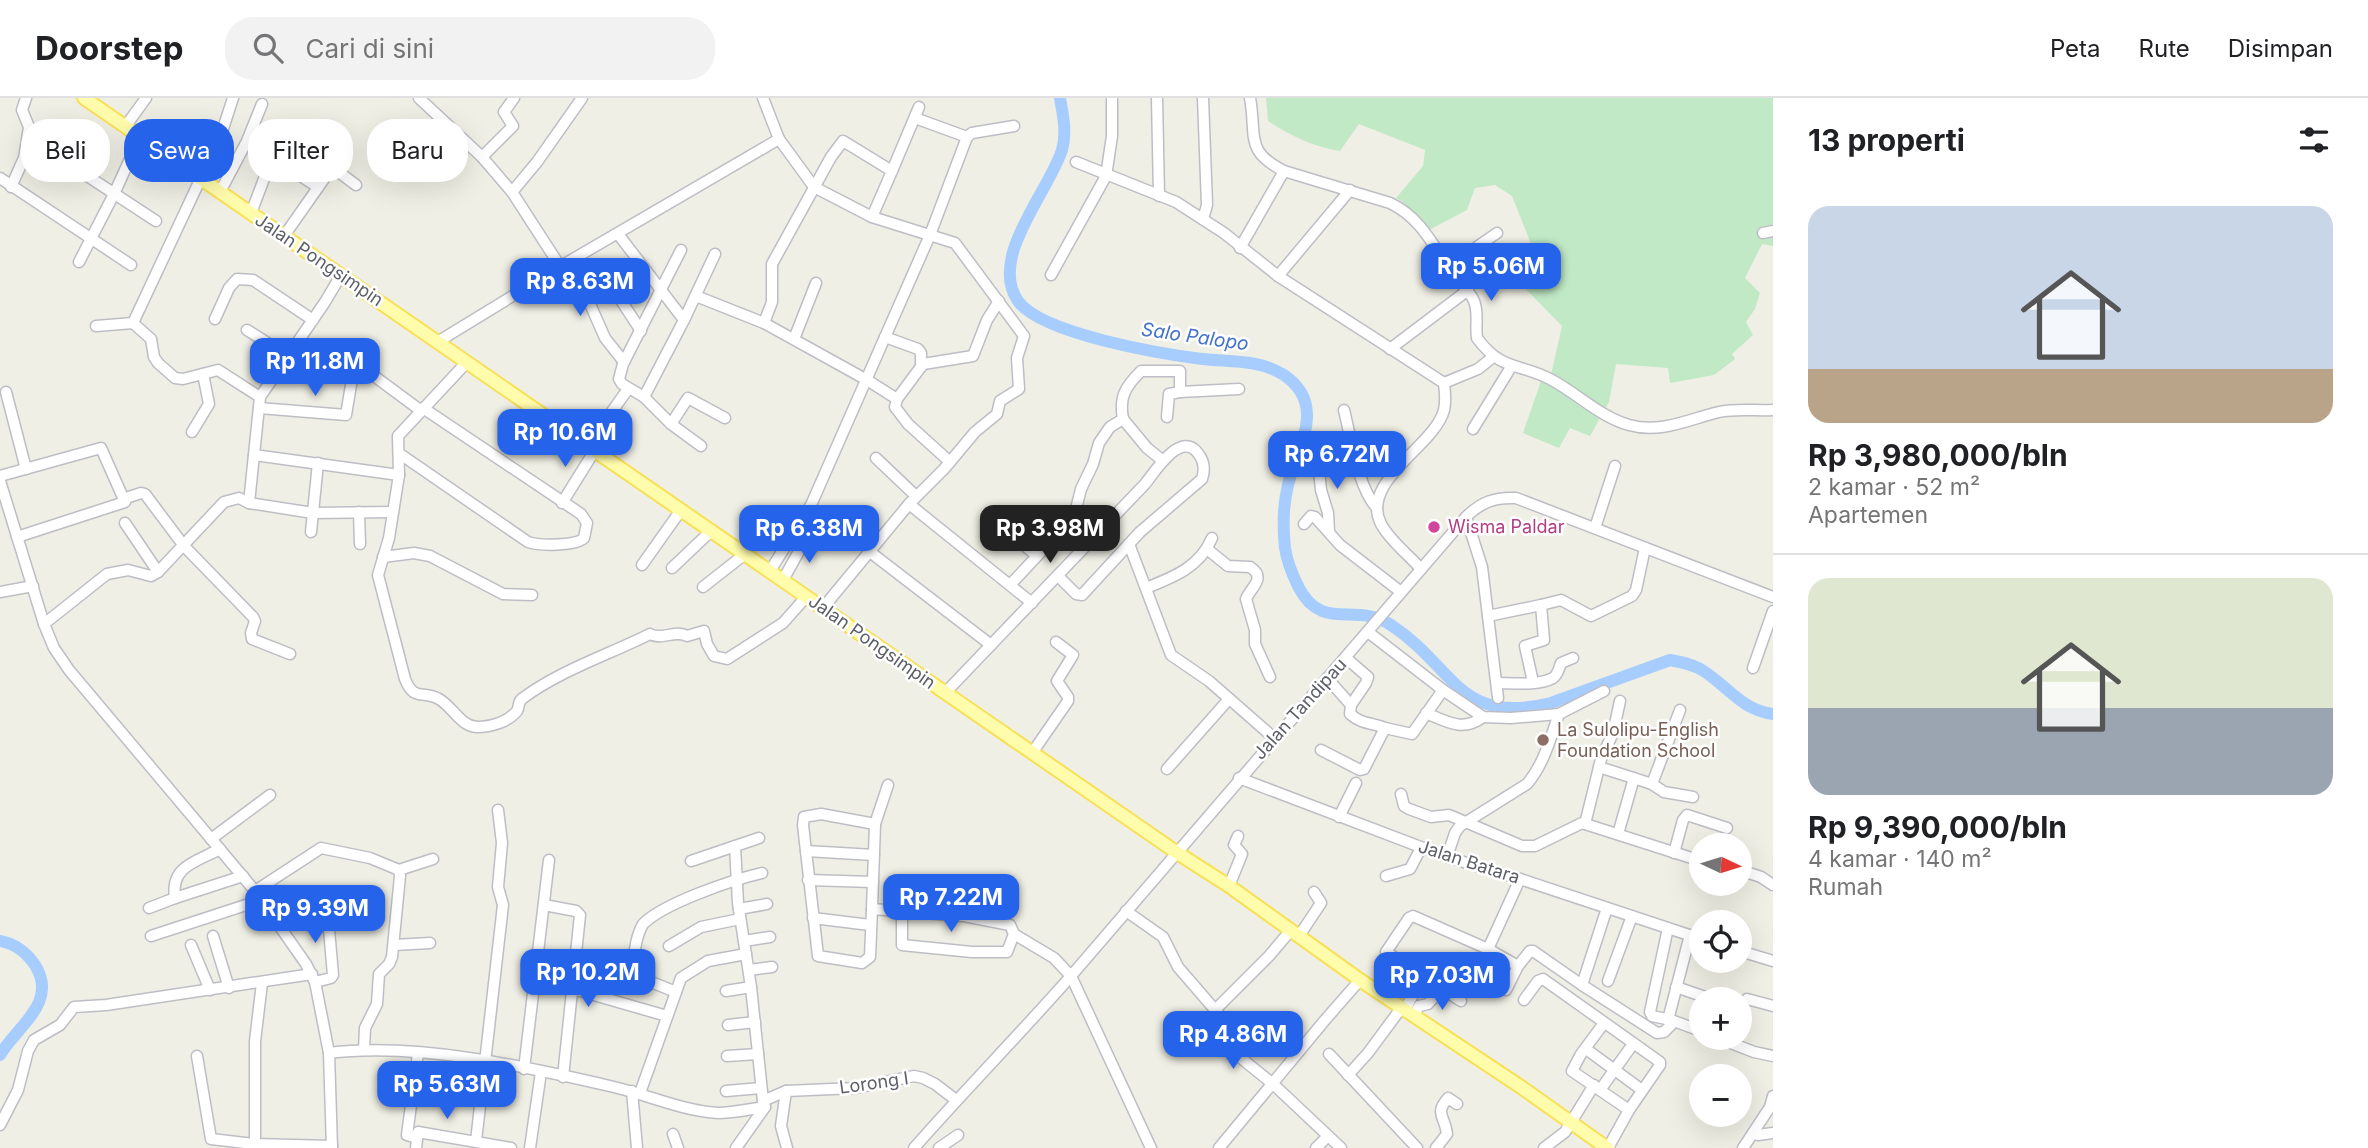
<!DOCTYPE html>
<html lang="id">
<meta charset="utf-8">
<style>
:root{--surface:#fff;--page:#f2f2f2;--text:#202124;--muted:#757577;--line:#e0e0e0;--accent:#2563eb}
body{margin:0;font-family:Inter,sans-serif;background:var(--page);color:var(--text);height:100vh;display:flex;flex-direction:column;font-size:26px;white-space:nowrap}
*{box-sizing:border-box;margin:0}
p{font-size:23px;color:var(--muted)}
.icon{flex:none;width:38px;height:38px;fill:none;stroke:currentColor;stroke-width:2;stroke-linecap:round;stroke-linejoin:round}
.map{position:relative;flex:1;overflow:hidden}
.details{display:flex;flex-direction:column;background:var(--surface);width:595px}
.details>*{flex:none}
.banner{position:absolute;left:21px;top:21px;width:665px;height:63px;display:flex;gap:14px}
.needle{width:46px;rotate:94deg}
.fabs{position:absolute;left:1689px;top:735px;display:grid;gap:14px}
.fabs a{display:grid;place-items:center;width:63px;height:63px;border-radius:50%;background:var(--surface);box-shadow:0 7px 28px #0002;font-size:35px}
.price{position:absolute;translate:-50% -60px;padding:0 16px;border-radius:14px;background:var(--accent);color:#fff;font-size:23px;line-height:46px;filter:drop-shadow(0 2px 4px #0008)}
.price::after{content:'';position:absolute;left:50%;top:42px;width:21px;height:16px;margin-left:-10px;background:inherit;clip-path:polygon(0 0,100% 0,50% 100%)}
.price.on{background:#222;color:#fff}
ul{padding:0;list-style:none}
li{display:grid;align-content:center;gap:14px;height:371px;padding:0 35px}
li+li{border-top:2px solid var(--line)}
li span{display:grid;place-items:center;height:217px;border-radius:21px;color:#555}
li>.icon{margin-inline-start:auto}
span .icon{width:126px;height:126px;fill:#fffc;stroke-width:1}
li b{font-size:30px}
h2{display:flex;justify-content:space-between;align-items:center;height:84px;padding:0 35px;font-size:30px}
.tag{padding:0 24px;border-radius:28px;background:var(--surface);box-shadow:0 7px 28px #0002;font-size:24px;line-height:63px}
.tag.on{background:var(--accent);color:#fff}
header{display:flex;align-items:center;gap:42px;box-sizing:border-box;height:98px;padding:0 35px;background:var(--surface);border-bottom:2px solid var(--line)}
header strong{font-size:33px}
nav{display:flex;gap:38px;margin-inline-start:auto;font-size:24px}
.search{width:490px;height:63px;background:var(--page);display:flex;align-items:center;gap:18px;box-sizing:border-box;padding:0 24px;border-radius:28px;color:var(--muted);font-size:26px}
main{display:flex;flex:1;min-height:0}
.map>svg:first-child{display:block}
.green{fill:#c1e9c6}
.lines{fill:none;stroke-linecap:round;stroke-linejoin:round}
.river{stroke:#a7cdff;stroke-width:12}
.minor-casing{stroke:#bdbec5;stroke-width:13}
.major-casing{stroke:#f8e056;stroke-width:16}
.minor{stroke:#fff;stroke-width:10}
.major{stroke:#fffcac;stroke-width:12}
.hotel-dot{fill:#d1479c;stroke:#fff;stroke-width:2.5}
.education-dot{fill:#8d6e63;stroke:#fff;stroke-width:2.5}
.labels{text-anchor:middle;stroke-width:5;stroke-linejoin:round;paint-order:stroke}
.street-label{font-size:18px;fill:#5d6067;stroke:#fff}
.hotel-label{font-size:18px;fill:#b23c85;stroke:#fff;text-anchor:start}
.education-label{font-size:18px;fill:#785e54;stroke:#fff;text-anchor:start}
.water-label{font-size:19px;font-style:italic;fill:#4272ca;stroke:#fff}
</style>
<header>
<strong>Doorstep</strong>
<div class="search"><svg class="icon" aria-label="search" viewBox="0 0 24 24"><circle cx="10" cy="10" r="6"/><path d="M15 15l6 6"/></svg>Cari di sini</div>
<nav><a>Peta</a><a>Rute</a><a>Disimpan</a></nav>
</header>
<main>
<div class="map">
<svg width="1773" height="1050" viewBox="0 0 1773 1050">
<rect width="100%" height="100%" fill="#f0efe5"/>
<!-- green -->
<path class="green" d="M1266,0h507v148l-11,-2 -17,34 15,15 -5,16 -9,13 7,13 -21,19 3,5 -21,16 -44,8 -2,-15 -52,-4 -7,38 -19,34 -20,-8 -11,20 -36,-15 18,-52 10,-6 11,-49 -53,-54 22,-28 -19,-48 -17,-11 -20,3 -8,22 -38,20 -26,-28 -7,-4 27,-32 2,-16 -66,-26 -19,27c-27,-4 -49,-15 -72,-30z"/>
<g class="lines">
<!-- river -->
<g class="river">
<path d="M1060,0c3,17 7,35 2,52 -14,43 -74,108 -44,151 23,33 144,53 184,58 28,3 57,0 82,16 44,30 13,73 4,110 -5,20 -5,44 -3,63 2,14 8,28 14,40 24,45 57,13 92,37 64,42 67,101 160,78l119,-43c11,2 23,4 32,10 26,16 39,40 71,44"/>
<path d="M0,843c16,3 26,11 35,24 24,38 -19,62 -35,90"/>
</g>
<defs>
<g id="minor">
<path d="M233,0l-12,37 -88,188 18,16 3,18 4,6 17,15 8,1 35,-9 42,27"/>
<path d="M419,0l63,59 30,35 44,68 8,23 5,8 21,13 15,34 19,24"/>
<path d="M763,0l16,41 35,48 58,30 83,26 69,93 -7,22 2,31 -19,12 -3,13 -22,18 -31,37 -35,35 -87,105"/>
<path d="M1157,0l2,98"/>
<path d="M1203,0l4,107 -4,14"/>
<path d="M1250,0c7,38 -6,53 34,73l106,32c32,15 44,45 64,72 6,9 16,16 20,26 5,12 1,25 3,37 24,33 42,25 73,41 27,14 50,38 79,46 32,9 60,-6 90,-13 17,-4 36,-1 54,-2"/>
<path d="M915,20l52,19"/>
<path d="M125,29l21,-29"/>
<path d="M280,41l-8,19 46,29"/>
<path d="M435,53l8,-5h7l8,-9"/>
<path d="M482,59l31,-31 -9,-14 10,-14"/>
<path d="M66,64l90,59"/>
<path d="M1076,64l100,40 48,31 54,43 166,107c1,8 2,19 0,27 -9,36 -85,71 -63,114 9,17 28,31 40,45"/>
<path d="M332,69l24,18"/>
<path d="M892,73l27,-64"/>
<path d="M0,80l131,87"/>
<path d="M11,89l13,-29 5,-31 -7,-17 4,-12"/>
<path d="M220,94l27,-51 15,-37"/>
<path d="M512,94l25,-30 45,-64"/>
<path d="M251,115l21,-55"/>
<path d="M872,119l20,-46 -49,-30 -12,16 -59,107v38l-8,21 103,57 30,19 -2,8 13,17 42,38"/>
<path d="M1763,135l10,-2"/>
<path d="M618,136l66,86"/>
<path d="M284,138l54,-77"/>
<path d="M1240,150l44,-77"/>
<path d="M681,152l-58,114 -4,15 3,5 22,13 40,-77 31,-66"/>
<path d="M79,164l35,-68 26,-57"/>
<path d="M598,167l43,66"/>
<path d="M1448,169l49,-34"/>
<path d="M1051,177l55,-99 6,-40v-38"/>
<path d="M1278,178l72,-86"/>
<path d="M696,198l68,27"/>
<path d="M589,205l22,-18"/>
<path d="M215,221l14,-31 8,-9 16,1 60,40"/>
<path d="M96,228l37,-3"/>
<path d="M247,232l49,31 70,9 54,40"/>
<path d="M885,239l33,12 3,4v14"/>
<path d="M794,241l22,-56"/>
<path d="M439,243l129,-79 211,-123"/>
<path d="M1390,251l78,-59"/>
<path d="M467,264l-69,74 1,39 -10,63 -11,37 27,104c9,23 18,11 34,20 14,8 21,27 38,28 14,0 31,-5 40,-16 3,-5 0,-9 6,-13 38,-28 85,-43 127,-64 12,7 25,-5 37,2l17,-5 3,13 7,12 13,3 56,-36 23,-26"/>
<path d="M1444,285l34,-14 15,-12"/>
<path d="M6,294l20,77"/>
<path d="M644,299l27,27 17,-26 37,20"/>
<path d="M897,301l26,-35 50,-8 14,-36 12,-19"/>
<path d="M259,310l87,7 8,-48"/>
<path d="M1344,312c7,28 14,78 33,98"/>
<path d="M1167,319l2,-23 11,-2"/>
<path d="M1123,321l24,29 15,12"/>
<path d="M671,326l30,22"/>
<path d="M1473,331l38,-62"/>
<path d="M192,334l17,-28 -6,-30"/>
<path d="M588,347l40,-56"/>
<path d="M1317,353l4,39 7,23 1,19"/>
<path d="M400,356l128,88c11,4 48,4 56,-4l3,-15 -6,-9 -158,-106"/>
<path d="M254,357l145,20"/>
<path d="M876,360l40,38"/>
<path d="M0,378l101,-28 24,54 -108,35"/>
<path d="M0,383l44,143 10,24 15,22 186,221 51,73 9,18 14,71 3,95"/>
<path d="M123,401l18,-6 4,1 39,52 69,71 2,4 -4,12 1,6 38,15"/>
<path d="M249,405l64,10 80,-1"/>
<path d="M562,405l33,-53"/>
<path d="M909,406l123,99"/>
<path d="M359,414l1,32"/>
<path d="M988,417l49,41 37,-39 7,-28 12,-25 6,-21 11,-16 13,-8c-4,-22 2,-32 18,-48h39v21l59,-3"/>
<path d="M1466,419l16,50 16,131"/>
<path d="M125,425l33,49"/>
<path d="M1304,426l7,-8 4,1 25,28 61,47"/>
<path d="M1595,430l20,-62"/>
<path d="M311,434l7,-69"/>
<path d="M1129,446l42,111 38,26 65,57"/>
<path d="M1207,451l21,17 22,1c17,11 1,20 -4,32l9,31v14l15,33"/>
<path d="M870,454l121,93"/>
<path d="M383,459l31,-4 16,3 73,38 29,1"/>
<path d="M642,467l39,-55"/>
<path d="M672,470l39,-37"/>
<path d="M770,473l41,-66 119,-270 37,-98 5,-4 42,-7"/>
<path d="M783,482l25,-45"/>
<path d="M1011,486l26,-28"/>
<path d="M703,489l42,-33"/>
<path d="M1146,490c28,-11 54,-21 66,-50"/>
<path d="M0,494l33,-6"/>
<path d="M1488,518l53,-11"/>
<path d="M44,526l63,-50 21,-4 23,6 7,-4 66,-70 15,-4 10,5 11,-106 65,-95 16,-27"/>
<path d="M1368,534l75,58 40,27 28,1 48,-4 45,-23"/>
<path d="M1346,560l22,19 -2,6 -15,22"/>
<path d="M1753,570l20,-57"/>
<path d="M1327,580l24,27 -1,9c13,11 20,8 35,14"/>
<path d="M1533,584l-8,-36 19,-6 -3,-35 20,-5 30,16 41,-20 4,-6 9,-42"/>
<path d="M1497,585c16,0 41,3 56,-5 5,-3 6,-10 8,-15l12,-5"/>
<path d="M945,595l200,-209c9,-11 35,-53 52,-32 7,8 8,18 5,27l-62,53 -58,63 -6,-1 -18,-18"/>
<path d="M1426,615c21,9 37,19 57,4"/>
<path d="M1321,652l39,20 4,-1 21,-41 27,6 31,-44"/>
<path d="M1032,655l36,-52v-4l-11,-16 16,-26 -17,-13"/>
<path d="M1599,669l53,17 12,8 29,5"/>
<path d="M1167,671l62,-70"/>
<path d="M1239,680l208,79 73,22 181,60"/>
<path d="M1652,686l28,-74"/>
<path d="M888,687l-13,39 -3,85 92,7 46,9 4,9 40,24 17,18 80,172"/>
<path d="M1401,696l3,12 5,3 22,8 18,-2 73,31h13l47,-23 119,38"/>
<path d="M1339,719l17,-34"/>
<path d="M1585,726l16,-65 12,-26 7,-32"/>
<path d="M1618,736l16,-56"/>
<path d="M211,741l59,-44"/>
<path d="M735,748l3,57 13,84 12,114"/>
<path d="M220,751c-24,13 -50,17 -45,49l68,-22"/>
<path d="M806,753l68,4"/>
<path d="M1674,755l9,-33 4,-5 40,13"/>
<path d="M1447,759l8,-24 5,-7 67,-42c17,-20 23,-45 32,-70"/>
<path d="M691,763l68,-23"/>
<path d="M399,772l34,-11"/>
<path d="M1740,772l21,7 12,8"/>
<path d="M1386,778l24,-7 11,-21"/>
<path d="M808,782l65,2"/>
<path d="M1229,788l13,-32 -8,-9 4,-9"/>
<path d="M255,793l66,-43 49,10 29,12 1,6 -8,81 -3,7 -10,10 -2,30 -12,24 -1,22"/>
<path d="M544,807l32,6 4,4 -17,162"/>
<path d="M149,810l26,-10"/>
<path d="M1607,810l-25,77 75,48 7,-1 10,-10"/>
<path d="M739,811l28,-5"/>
<path d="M872,811l-2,48 -8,6 -44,-7 -15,-131 1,-8 17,-3 54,10"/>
<path d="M902,813v34l70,7h35l7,-18"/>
<path d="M1126,813l37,26 15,30 57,66 -1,17 2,4 37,30 68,64"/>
<path d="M813,820l57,7"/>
<path d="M1668,830l-18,84 2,4 19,4"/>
<path d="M1690,837l-21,81 2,4 30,11"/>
<path d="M151,838l110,-36"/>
<path d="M213,838l16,52"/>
<path d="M1299,838l22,-33 -7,-11"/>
<path d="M744,843l26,-4"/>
<path d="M191,847l19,45"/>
<path d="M394,847l36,-2"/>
<path d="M669,848l32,-19 39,-8"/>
<path d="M1488,851l30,17"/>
<path d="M1740,853l33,10"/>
<path d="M749,872l23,-3"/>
<path d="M1608,883l24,-65"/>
<path d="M315,884l16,-4 2,-3 -5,-57"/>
<path d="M1676,889l35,12"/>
<path d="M573,891l94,27"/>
<path d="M1506,892l12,-24 12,-15h3l49,34"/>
<path d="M726,893l25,-4"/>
<path d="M676,894l-40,-16c-4,-15 -1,-38 7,-52 21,-21 89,-44 119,-51"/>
<path d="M1747,901l26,7"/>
<path d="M1524,902l14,-19 5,-2 117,83v3l-31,45 -21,38"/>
<path d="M1461,903l-75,-49 23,-34 4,-2 75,33 32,-70"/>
<path d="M1216,911l53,-53 22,-26"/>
<path d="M1405,911l8,-14 -8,-5 12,-18"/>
<path d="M1414,917l5,-9 9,-2 14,-16"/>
<path d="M1604,925l-23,31 -9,17 57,39"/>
<path d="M728,927l27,-3"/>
<path d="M1718,940l36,14 19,4"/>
<path d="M1586,951l56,41"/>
<path d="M329,955c88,-11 199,14 285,34 34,8 69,24 104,26 15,0 32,-4 47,-6l-2,-6 23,-10 70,-3 58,-12 9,2 12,6 21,16"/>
<path d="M1329,956l88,94"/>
<path d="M197,958l14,83 43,5 78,2"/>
<path d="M727,958l31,-2"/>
<path d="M524,971l25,-209"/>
<path d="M1348,977l20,-22 34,-46"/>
<path d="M1600,992l33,-46"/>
<path d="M632,993l5,57"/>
<path d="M726,993l35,-3"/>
<path d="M786,993l-5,35 6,22"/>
<path d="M640,995l41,-115 27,-17 38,-7"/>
<path d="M0,1027l18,-35 10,-39 6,-11 26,-15 14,-18 32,-2 206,-31"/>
<path d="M1753,1035l5,2 15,-2"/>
<path d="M673,1036l5,14"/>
<path d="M417,1040l-10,-3 11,-82"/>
<path d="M476,1043l27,-236 -5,-18 4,-44 -4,-33"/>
<path d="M255,1046v-103l7,-58"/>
<path d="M416,1050l2,-16 93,16"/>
<path d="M530,1050l11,-76"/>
<path d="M736,1050l29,-41"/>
<path d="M914,1050c51,-58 105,-113 157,-172l395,-459c15,-15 29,-20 50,-19l257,99"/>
<path d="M939,1050l19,-13"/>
<path d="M1219,1050l106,-128 35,-40"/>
<path d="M1316,1050l12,-12"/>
<path d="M1436,1050l11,-14c-2,-18 -13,-20 1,-36l9,6"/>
<path d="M1544,1050l21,-16 29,-47"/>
<path d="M1743,1050l27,-41 3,-11"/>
</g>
<path id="major" d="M84,0l1092,754 53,34 131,94 161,107 86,61"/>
</defs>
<!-- minor casing -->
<use href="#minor" class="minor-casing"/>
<!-- major casing -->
<use href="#major" class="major-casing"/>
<!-- minor -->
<use href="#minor" class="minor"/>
<!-- major -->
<use href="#major" class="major"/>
</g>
<!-- markers -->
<circle class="hotel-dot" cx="1434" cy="429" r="7"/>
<circle class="education-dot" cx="1543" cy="642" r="7"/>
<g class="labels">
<!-- street labels -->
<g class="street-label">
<text transform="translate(319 162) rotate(34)" y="6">Jalan Pongsimpin</text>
<text transform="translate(872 544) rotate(35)" y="6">Jalan Pongsimpin</text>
<text transform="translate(1300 611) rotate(-48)" y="6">Jalan Tandipau</text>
<text transform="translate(1469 764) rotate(18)" y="6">Jalan Batara</text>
<text transform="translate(874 985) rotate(-8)" y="6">Lorong I</text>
</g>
<!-- hotel labels -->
<g class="hotel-label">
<text x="1448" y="435">Wisma Paldar</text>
</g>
<!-- education labels -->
<g class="education-label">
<text x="1557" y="638">La Sulolipu-English<tspan x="1557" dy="21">Foundation School</tspan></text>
</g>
<!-- water labels -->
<g class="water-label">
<text transform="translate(1195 238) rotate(8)" y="7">Salo Palopo</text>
</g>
</g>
</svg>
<div class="fabs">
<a><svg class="needle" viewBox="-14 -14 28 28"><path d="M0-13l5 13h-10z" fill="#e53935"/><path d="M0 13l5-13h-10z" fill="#757577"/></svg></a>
<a><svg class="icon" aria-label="locate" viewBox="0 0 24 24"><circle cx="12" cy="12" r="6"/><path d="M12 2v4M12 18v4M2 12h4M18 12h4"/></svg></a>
<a>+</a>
<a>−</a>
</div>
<b class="price" style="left:1491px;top:205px">Rp 5.06M</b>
<b class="price" style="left:580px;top:220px">Rp 8.63M</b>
<b class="price" style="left:315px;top:300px">Rp 11.8M</b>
<b class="price" style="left:565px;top:371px">Rp 10.6M</b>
<b class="price" style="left:1337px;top:393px">Rp 6.72M</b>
<b class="price" style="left:809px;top:467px">Rp 6.38M</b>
<b class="price on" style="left:1050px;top:467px">Rp 3.98M</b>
<b class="price" style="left:951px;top:836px">Rp 7.22M</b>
<b class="price" style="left:315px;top:847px">Rp 9.39M</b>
<b class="price" style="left:588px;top:911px">Rp 10.2M</b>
<b class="price" style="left:1442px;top:914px">Rp 7.03M</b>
<b class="price" style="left:1233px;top:973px">Rp 4.86M</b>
<b class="price" style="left:447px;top:1023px">Rp 5.63M</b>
<div class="banner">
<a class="tag">Beli</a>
<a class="tag on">Sewa</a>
<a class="tag">Filter</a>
<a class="tag">Baru</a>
</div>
</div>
<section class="details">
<h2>13 properti<svg class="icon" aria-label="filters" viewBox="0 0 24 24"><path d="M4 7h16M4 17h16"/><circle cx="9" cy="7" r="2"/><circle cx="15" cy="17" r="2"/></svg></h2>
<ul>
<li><span style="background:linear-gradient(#c9d6e8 75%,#b9a48a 0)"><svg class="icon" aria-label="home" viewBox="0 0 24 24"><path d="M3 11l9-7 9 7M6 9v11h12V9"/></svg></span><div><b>Rp 3,980,000/bln</b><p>2 kamar · 52 m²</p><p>Apartemen</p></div></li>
<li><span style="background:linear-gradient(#dfe7d0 60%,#9aa5b1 0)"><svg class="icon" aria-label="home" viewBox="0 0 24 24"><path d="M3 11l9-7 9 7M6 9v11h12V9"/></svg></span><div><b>Rp 9,390,000/bln</b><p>4 kamar · 140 m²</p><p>Rumah</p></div></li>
</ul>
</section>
</main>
